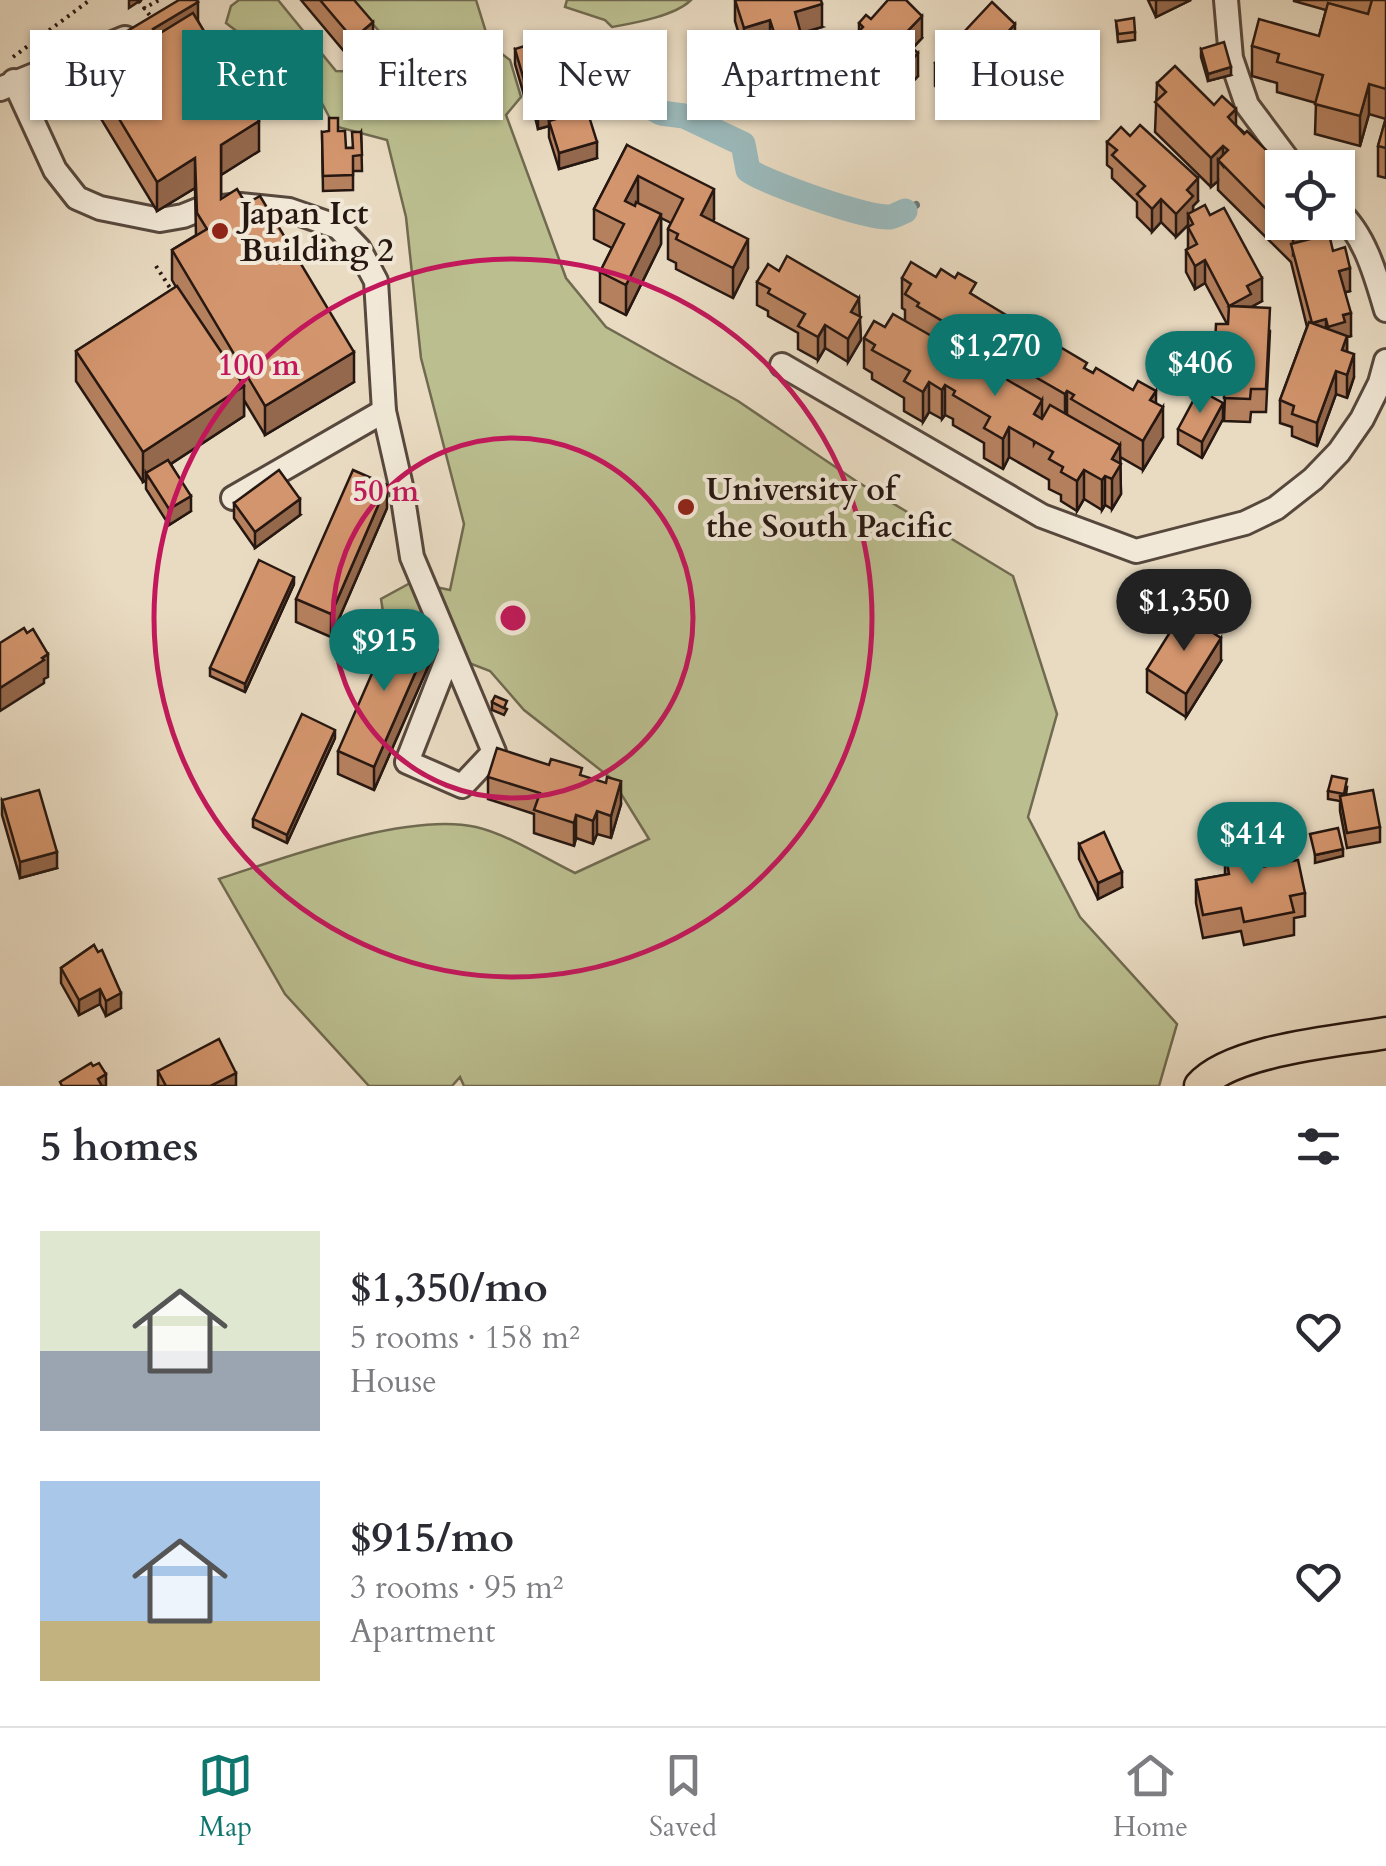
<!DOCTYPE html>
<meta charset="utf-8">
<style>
:root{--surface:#fff;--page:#f2f2f3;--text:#2b2b33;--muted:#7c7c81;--line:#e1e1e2;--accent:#0f766e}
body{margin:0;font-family:Cardo,serif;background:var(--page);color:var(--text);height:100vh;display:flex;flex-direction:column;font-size:38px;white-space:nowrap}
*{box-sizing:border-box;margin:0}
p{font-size:32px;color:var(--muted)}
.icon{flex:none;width:55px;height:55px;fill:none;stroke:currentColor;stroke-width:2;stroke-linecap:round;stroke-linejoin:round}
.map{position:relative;height:1086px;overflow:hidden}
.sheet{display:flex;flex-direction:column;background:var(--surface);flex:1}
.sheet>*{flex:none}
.guide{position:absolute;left:30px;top:30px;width:1328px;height:90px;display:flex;gap:20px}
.tools{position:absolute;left:1265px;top:150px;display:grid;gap:20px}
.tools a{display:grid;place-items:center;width:90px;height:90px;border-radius:0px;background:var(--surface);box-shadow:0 2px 8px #0004;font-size:50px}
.price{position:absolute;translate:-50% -85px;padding:0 22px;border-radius:35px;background:var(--accent);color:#fff;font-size:32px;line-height:65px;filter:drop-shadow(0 2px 5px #0008)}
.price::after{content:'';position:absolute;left:50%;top:60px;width:30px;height:22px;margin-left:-15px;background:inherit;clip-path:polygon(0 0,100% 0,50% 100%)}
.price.selected{background:#222;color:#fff}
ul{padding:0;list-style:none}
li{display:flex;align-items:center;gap:30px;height:250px;padding:0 40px}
li span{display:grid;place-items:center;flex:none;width:280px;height:200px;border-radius:0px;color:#555}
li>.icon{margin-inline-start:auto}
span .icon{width:120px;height:120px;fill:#fffc;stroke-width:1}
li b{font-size:42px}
h2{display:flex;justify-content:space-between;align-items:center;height:120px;padding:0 40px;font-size:42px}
.pill{padding:0 35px;border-radius:0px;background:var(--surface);box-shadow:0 2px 8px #0004;font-size:35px;line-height:90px}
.pill.selected{background:var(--accent);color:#fff}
.dock{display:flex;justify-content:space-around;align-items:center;height:140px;border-top:2px solid var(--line);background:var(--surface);font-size:28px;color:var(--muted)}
.dock a{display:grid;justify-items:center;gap:5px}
.dock .selected{color:var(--accent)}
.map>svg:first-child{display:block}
.green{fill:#bbbe8f;stroke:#706a50;stroke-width:2.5}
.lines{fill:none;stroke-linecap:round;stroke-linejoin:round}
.stream{stroke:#6c7877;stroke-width:8}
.canal{stroke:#9ab9bb;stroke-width:25}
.minor-casing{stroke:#57483d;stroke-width:28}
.major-casing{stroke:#261711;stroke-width:35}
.path{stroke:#261711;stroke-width:4;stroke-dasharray:2.5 5;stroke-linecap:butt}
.minor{stroke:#f1e8d7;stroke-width:22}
.major{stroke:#e9dbc2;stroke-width:30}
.tree{fill:#968b76}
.wall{fill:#b5805e;stroke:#261711;stroke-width:2.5;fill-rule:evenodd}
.shaded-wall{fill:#94684c;stroke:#261711;stroke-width:2.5}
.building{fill:#d3956d;stroke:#261711;stroke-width:2.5}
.ring{fill:none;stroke:#c2185b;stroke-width:5}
.poi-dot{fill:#8f2418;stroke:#f1e8d7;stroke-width:4}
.labels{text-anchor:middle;stroke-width:8;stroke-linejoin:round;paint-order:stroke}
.poi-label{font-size:32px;font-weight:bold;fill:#261711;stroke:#f1e8d7;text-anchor:start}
.centre{fill:#c2185b;stroke:#f1e8d7;stroke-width:5}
.ring-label{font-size:30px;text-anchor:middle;font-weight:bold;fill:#c2185b;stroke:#f1e8d7;stroke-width:8;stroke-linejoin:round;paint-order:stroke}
</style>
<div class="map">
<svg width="1386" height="1086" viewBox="0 0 1386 1086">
<rect width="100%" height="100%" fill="#e9dbc2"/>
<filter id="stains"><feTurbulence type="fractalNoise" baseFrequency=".002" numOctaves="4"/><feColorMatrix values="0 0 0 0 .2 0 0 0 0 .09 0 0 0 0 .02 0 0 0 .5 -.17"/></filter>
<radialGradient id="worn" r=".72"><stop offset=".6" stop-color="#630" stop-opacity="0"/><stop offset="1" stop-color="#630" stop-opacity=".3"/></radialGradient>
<!-- green -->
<g class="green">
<path d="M239,0h39l58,71 34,1 27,-21 -46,-51h125l14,45 20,15 11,37 -15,18 60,163 40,49 132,74 118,80 157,95 44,138 -29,103 52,100 97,107 -18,62h-695l-4,-9 -8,9h-83l-84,-92 -66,-115c67,-22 189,-67 257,-52 31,7 70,32 99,46l74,-34 -37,-60 -88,-69 -34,-39 -104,-40 -5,-32 31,-17 38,8 14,-66 -43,-166 -15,-141 -19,-77 -53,-14 -18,-34 -90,-69 5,-17z"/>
<path d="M567,0h124c-16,16 -57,23 -79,27l-7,-7 -40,-13z"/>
</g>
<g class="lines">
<!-- stream -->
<path class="stream" d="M905,211l11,-6"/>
<!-- canal -->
<path class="canal" d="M644,104l17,9 23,3 59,28 5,26c18,13 120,49 142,47 5,-1 10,-4 15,-6"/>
<defs>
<g id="minor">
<path d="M1226,0l5,58 16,47 47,63"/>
<path d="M14,81l41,89 22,28 23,10 60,12 23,-4 15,-6 42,-5 49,5 49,17 21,22 17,32 8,130 17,75 11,71 82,195 -32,34 -55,-24 43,-110"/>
<path d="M0,89l125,-51"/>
<path d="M1338,211c27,24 38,65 48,99"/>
<path d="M782,365l260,151 94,35 109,-28 31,-15 37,-29 26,-27 23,-33 18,-36 6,-22"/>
<path d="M233,498l151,-87"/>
</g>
<path id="major" d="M1200,1086c31,-36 139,-45 186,-53"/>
</defs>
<!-- minor casing -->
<use href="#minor" class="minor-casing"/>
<!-- major casing -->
<use href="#major" class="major-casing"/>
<!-- path -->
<g class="path">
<path d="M139,1l15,20"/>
<path d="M143,9l16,-9"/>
<path d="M13,57l77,-57"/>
<path d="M156,266l16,25"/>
</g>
<!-- minor -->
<use href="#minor" class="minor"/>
<!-- major -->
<use href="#major" class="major"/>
</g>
<!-- trees -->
<circle class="tree" cx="573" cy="49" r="9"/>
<!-- wall -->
<g class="wall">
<path d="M301,0h53l19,45 -20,17z"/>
<path d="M735,0l87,27 -21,6v24l-24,7 -7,-21 -26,8 -9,-30z"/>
<path d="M1148,0h43l-35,17z"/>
<path d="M1294,0h92v178l-8,-2v-30l8,-27 -17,-5 -9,32 -45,-12 1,-31 -39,-11v-9l-25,-7v-30l67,-10 7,-26 -32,-9z"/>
<path d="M871,19l51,19 -9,10 5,28 -18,19 -17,-16 -21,21 -25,-24v-22l22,-23v-8z"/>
<path d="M198,21l61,130 -38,24v23l133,184 -89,53 -21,-35v16l-73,48 20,47 -22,14 -23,-36v-9l-3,2 -67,-101v-30l100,-64 -4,-7v-30l24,-15 -1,-47 -38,23 -65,-107v-30l2,-1v-22z"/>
<path d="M1116,21l19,11v8l-17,2z"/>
<path d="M1015,47l-10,11 5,27 -17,19 -15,-13 -18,18 -25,-23v-23z"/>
<path d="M515,49l44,25 27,34 -15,5v2l26,43 -38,11 -10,-32v-11l-11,3 -9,-35 -5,1 -9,-31z"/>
<path d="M1201,49l30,26 -23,6 -7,-24z"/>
<path d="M1157,83l79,42 46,43 39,54v14l12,15 17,40 -5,1 6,44 -4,1v14l7,26 -7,21 -11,-4 -19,52 -25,-10v-9l-12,-4v-23l27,-73 -16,-65 -73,-72v-9l-7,6 -56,-55z"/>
<path d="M322,132l24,16h6l9,-16 1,39h-9v19l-30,1z"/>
<path d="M1107,142l91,59 -5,5v5l69,90 -11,6 19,24 -4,81h-15l-1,10 -26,-1 2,-52 -11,-1v-22l12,-22 -22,-41 -10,6 -9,-17v-22l2,-2v-23l-12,12 -15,-15 -9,10 -15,-15v-15l-25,-24v-9l-5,-4z"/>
<path d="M627,145l87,74 -1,2 35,47 -15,30 -57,-29v-6l-8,-4v-30l3,-6 -10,-5v26l-35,71 -26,-13v-30l12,-24 -18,-9v-30z"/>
<path d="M936,277l40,20 37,30 43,17 31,26 69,33 7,34 -20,33 -23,-13 1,37 -9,15 -7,-4 -3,5 -18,-11 -7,12 -16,-10v-6l-12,-6v-9l-40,-23 -6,12 -19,-11v-15l-31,-18v-6l-8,-4 -3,4 -13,-7 -6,10 -19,-11v-13l-32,-19v-6l-8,-5v-30l21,-11 20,-6v-11l-3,-2v-30zM963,363l6,3 -4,8 -2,-1z"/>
<path d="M757,282l102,34 2,24 -13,22 -23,-14 -7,12 -20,-11v-16l-30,-17v-5l-11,-6z"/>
<path d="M1223,419l-21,39 -24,-14v-15z"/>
<path d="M234,503l66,12 -45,33 -21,-30z"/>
<path d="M387,508l-56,129 -35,-15v-23z"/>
<path d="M294,584l-49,108 -35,-16v-8z"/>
<path d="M431,660l-57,130 -36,-16v-23z"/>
<path d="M1221,661l-35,56 -39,-25v-23z"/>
<path d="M492,702l15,7 -3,6 -12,-5z"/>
<path d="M335,738l-48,105 -34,-16v-8z"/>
<path d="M582,776l39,28 -10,34 -14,-4 -4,10 -17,-6 -2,8 -40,-13v-19l-46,-15v-22z"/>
<path d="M1347,787l-1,8 34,32v15l-33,6 -7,-37v-10l-12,-2v-8z"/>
<path d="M2,800l55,68 -37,10 -18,-63z"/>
<path d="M1079,844l43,43 -24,12 -19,-40z"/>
<path d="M1225,851l80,42v23l-11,2v17l-50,10 -3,-14 -38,7 -7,-35v-23l29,-5z"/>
<path d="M94,945l27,63 -15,8 -6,-12 -21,11 -18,-32v-15z"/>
<path d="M158,1071l78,15h-78z"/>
</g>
<!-- shaded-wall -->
<g class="shaded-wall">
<path d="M129,0h12l-12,8z"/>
<path d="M1158,0h33l-35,17v-16z"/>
<path d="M198,2v30l-45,26v-29z"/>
<path d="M822,4v23l-27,8v-23z"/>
<path d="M922,16v22l-21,22v-22z"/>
<path d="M770,20v23l-26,8v-23z"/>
<path d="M373,22v23l-20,17v-23z"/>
<path d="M1015,24v23l-21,23v-23z"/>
<path d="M801,34v23l-24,7v-22z"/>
<path d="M918,53v23l-18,19v-23z"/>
<path d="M883,56v23l-21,21v-22z"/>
<path d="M1010,63v22l-17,19v-23z"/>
<path d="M1231,67v8l-23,6v-7z"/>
<path d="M978,68v23l-18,18v-23z"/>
<path d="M559,70v15l-30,-3v12l-5,1v-15z"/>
<path d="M1369,84v30l-9,32v-30z"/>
<path d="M586,93v15l-15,5v7l-22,1v5l-11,3v-15l31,-16z"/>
<path d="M1236,109v30l-8,-22z"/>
<path d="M259,121v30l-38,24v-30z"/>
<path d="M597,142v16l-38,11v-16z"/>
<path d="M1223,146v20l-5,-6v21l-7,6v-29z"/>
<path d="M195,158v30l-38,23v-29z"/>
<path d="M638,176v30l-13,25v-30z"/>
<path d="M1198,178v23l-5,5v13l-5,-5v11l-12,12v-23l11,-24z"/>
<path d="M714,189v30l-13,26v-30z"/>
<path d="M1161,199v23l-9,10v-23z"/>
<path d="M661,214v30l-35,71v-30z"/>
<path d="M1306,222h15v16l-28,17v-19z"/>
<path d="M748,239v29l-15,30v-30z"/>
<path d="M1205,260v23l-10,6v-23z"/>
<path d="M1350,268v23l-11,3v-23z"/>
<path d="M1262,278v23l-11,6 -22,-1 18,-20z"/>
<path d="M859,298l2,42 -13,22v-23l3,-27z"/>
<path d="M1351,313v23l-4,1v22l-19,-10v-22l15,-12z"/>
<path d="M1326,319v23l-14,-19z"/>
<path d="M825,325v23l-7,12v-23z"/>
<path d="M987,343v29l-2,4v-30z"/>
<path d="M354,352v30l-89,53v-29z"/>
<path d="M963,354v30l-8,-16z"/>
<path d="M1354,354v23l-7,21v-23z"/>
<path d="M1336,371v23l-19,52v-23z"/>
<path d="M929,382v30l-6,10v-30z"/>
<path d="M945,385v30l-3,4v-29z"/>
<path d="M244,386v30l-95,62 -3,-5v7l-3,2v-30z"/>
<path d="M1067,391v30l-2,3v-30z"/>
<path d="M1156,391v28l7,-12v30l-20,33v-29l7,-41z"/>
<path d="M1042,400v30l-8,14v-30z"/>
<path d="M1223,403v16l-21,39v-16z"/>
<path d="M1009,427v30l-6,12v-30z"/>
<path d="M1120,445l1,49 -9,15v-50z"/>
<path d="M1084,470v29l-7,12v-30z"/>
<path d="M1105,476v29l-3,5v-30z"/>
<path d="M387,485v23l-56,129v-23z"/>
<path d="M191,496v15l-22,14v-16z"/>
<path d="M300,499v16l-45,33v-16z"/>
<path d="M294,577v7l-49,108v-8z"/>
<path d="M431,637v23l-57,130v-23z"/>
<path d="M1221,638v23l-35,56v-23z"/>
<path d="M48,654v23l-4,2v4l-44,28v-23z"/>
<path d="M335,730v8l-48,105v-8z"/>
<path d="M621,781v23l-10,34v-22z"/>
<path d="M597,811v23l-4,10v-23z"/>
<path d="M576,815v23l-2,8v-23z"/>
<path d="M1343,849v7l-28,7v-8z"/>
<path d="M57,852v16l-37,10v-16z"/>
<path d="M1122,872v15l-24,12v-16z"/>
<path d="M100,989v15l-21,11v-15z"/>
<path d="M121,993v15l-15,8v-15z"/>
<path d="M236,1073v13h-26z"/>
<path d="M106,1074v12h-8v-7z"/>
</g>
<!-- building -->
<g class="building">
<path d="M179,0h17l2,2 -45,27 4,6 36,-22 66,108 -38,24v54l16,-10 9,15 14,-8 94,156 -89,54 -93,-156 35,-21 -10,-16 -2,-55 -38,24 -65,-108 12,-7 -10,-16z"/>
<path d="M320,0h34l19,22 -20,17z"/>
<path d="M735,0h86l1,4 -27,8 6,22 -24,8 -7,-22 -26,8z"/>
<path d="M888,0h18l16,16 -21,22 17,15 -18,19 -17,-16 -21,22 -25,-24 26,-27 -4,-4 7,-8 5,4z"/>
<path d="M1372,0h14v89l-17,-5 -9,32 -45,-12 8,-29 -46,-13 2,-8 -27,-8 7,-27 60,17 9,-33 40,11z"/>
<path d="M992,2l23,22 -21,23 16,16 -17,18 -15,-13 -18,18 -25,-23z"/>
<path d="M1134,18l1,14 -17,2 -2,-13z"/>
<path d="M550,38l9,32 -35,10 -9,-31z"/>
<path d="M1224,42l7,25 -23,7 -7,-25z"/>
<path d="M1175,66l39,39 8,-9 14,13 -8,8 16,17 3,-3 30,30 8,-7 14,14h-17v54h24l-13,14 -75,-76 10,-10 -5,-4 -12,12 -56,-56 11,-10 -9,-9z"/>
<path d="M561,73l2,5 17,-4 6,19 -17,5 2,6 -33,10 -9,-32z"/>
<path d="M587,110l10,32 -38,11 -10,-32z"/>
<path d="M1386,117v31l-8,-2z"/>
<path d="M329,118h9v13h7l1,17h7l-1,-16h9l1,23 -9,1v19l-30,1 -1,-44 7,-1z"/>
<path d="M1140,125l58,53 -11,12 6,6 -17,18 -15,-15 -9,10 -15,-15 8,-8 -33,-31 5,-5 -10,-8 14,-15 9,9z"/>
<path d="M627,145l87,44 -13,26 47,24 -15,29 -57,-29 2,-5 -10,-5 15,-30 -45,-23 -13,25 10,5 1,-4 25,12 -35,71 -26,-13 24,-48 -30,-15z"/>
<path d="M1205,205l5,10 14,-7 38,70 -15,8 4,8 -22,12 -24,-46 -10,6 -9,-16 11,-6 -9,-17 5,-3 -5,-10z"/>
<path d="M1329,234l4,17 12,-4 5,21 -11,3 12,42 -8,2 2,7 -17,5 -2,-8 -14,4 -21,-79z"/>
<path d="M787,256l72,42 -8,14 10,5 -13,22 -23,-14 -7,12 -20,-11 7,-12 -37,-21 2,-4 -13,-7 11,-18 11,7z"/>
<path d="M911,262l25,15 5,-8 14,9 3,-5 18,10 -6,10 36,22 -3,6 10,6 2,-5 16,8 6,-11 19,11 -6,11 37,22 -3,5 9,5 3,-5 37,22 5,-9 18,10 -6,9 13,7 -20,34 -72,-42 3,-4 -7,-4 -2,3 -68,-39 3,-5 -13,-7 -2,3 -68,-40 2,-3 -14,-9 6,-10 -9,-6z"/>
<path d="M177,286l67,100 -101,66 -67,-101z"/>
<path d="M1229,306l41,2 -4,81h-15l-1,10 -26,-1 3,-52h-12l1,-22h12z"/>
<path d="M893,314l70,40 -8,14 10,6 8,-14 69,40 -8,14 8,5 8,-14 70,40 -8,14 9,5 -9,15 -7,-3 -3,4 -18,-10 -7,11 -16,-9 2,-5 -14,-8 4,-7 -44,-25 -6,12 -19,-11 6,-11 -37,-22 2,-4 -10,-6 -3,5 -13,-8 -6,10 -19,-11 6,-10 -38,-21 3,-5 -11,-7 10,-17 11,6z"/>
<path d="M1309,322l38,14 -5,14 12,4 -7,21 -11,-4 -19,52 -25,-9 2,-8 -14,-6z"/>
<path d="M1199,390l24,13 -21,39 -24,-13z"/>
<path d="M168,460l23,36 -22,13 -23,-36z"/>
<path d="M279,470l21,29 -45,33 -21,-29z"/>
<path d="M353,470l34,15 -56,129 -35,-15z"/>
<path d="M259,560l35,17 -49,107 -35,-16z"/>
<path d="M1182,613l39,25 -35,56 -39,-25z"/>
<path d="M395,621l36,16 -57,130 -36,-16z"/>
<path d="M24,628l3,5 6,-4 15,25 -6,4 2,2 -44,28v-45z"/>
<path d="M495,696l12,5 -3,7 -12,-6z"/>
<path d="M302,714l33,16 -48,105 -34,-16z"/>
<path d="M497,748l52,17 2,-6 31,9 -2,7 26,8 1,-6 14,4 -10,35 -14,-5 -4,10 -17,-6 -2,8 -40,-13 6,-17 -52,-16z"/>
<path d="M1332,776l15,3 -3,15 -16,-3z"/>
<path d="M39,790l18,62 -37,10 -18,-62z"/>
<path d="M1373,790l7,37 -33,6 -7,-37z"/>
<path d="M1338,828l5,21 -28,6 -5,-21z"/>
<path d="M1104,832l18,40 -24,11 -19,-39z"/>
<path d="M1252,845l4,23 42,-8 7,33 -15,3 4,16 -50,10 -3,-14 -38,7 -7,-35 33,-6 -4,-23z"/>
<path d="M94,945l4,7 4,-2 19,43 -15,8 -6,-12 -21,11 -18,-32z"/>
<path d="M219,1039l17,34 -26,13h-44l-8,-15z"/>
<path d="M91,1063l2,3 6,-3 7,11 -8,5 4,7h-40l-2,-4z"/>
</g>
<!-- distance rings -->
<g class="ring">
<circle cx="513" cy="618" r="180"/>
<circle cx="513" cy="618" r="359"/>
</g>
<!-- markers -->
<g class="poi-dot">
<circle cx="220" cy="231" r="10"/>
<circle cx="686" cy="507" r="10"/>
</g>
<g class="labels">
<!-- poi labels -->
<g class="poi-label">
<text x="240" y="224">Japan Ict<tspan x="240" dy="37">Building 2</tspan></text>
<text x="706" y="500">University of<tspan x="706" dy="37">the South Pacific</tspan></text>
</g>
</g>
<circle cx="513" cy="618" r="15" class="centre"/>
<g class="ring-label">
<text x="259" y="375">100 m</text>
<text x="386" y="501">50 m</text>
</g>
<rect width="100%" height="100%" filter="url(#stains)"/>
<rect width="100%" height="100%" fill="url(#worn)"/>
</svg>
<div class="tools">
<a><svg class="icon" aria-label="locate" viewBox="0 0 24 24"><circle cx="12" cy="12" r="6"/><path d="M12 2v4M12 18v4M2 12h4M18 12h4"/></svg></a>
</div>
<b class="price" style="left:995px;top:399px">$1,270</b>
<b class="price" style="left:1200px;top:416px">$406</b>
<b class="price selected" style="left:1184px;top:654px">$1,350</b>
<b class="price" style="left:384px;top:694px">$915</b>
<b class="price" style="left:1252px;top:887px">$414</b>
<div class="guide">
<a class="pill">Buy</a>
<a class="pill selected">Rent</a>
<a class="pill">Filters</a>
<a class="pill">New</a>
<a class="pill">Apartment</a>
<a class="pill">House</a>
</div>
</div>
<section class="sheet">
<h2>5 homes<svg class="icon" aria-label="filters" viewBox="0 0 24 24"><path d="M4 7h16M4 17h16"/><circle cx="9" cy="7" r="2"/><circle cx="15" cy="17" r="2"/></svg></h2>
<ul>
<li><span style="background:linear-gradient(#dfe7d0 60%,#9aa5b1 0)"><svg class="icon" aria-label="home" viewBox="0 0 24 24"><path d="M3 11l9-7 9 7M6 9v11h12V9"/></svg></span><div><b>$1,350/mo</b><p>5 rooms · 158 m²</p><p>House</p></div><svg class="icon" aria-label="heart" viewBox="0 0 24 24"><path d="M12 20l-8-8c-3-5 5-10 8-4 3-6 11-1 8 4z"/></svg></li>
<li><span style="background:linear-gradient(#a9c7e8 70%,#c2b280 0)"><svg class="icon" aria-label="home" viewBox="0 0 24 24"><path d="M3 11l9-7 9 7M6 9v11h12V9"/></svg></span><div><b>$915/mo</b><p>3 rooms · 95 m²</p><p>Apartment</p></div><svg class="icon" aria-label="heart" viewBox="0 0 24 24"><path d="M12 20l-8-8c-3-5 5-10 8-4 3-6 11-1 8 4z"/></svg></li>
</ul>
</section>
<nav class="dock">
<a class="selected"><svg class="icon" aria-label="map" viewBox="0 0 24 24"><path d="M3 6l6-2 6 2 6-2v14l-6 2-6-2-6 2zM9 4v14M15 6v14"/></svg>Map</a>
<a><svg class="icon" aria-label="saved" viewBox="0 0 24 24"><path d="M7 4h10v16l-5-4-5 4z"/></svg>Saved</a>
<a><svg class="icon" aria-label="home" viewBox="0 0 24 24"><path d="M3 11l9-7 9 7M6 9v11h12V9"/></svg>Home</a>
</nav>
